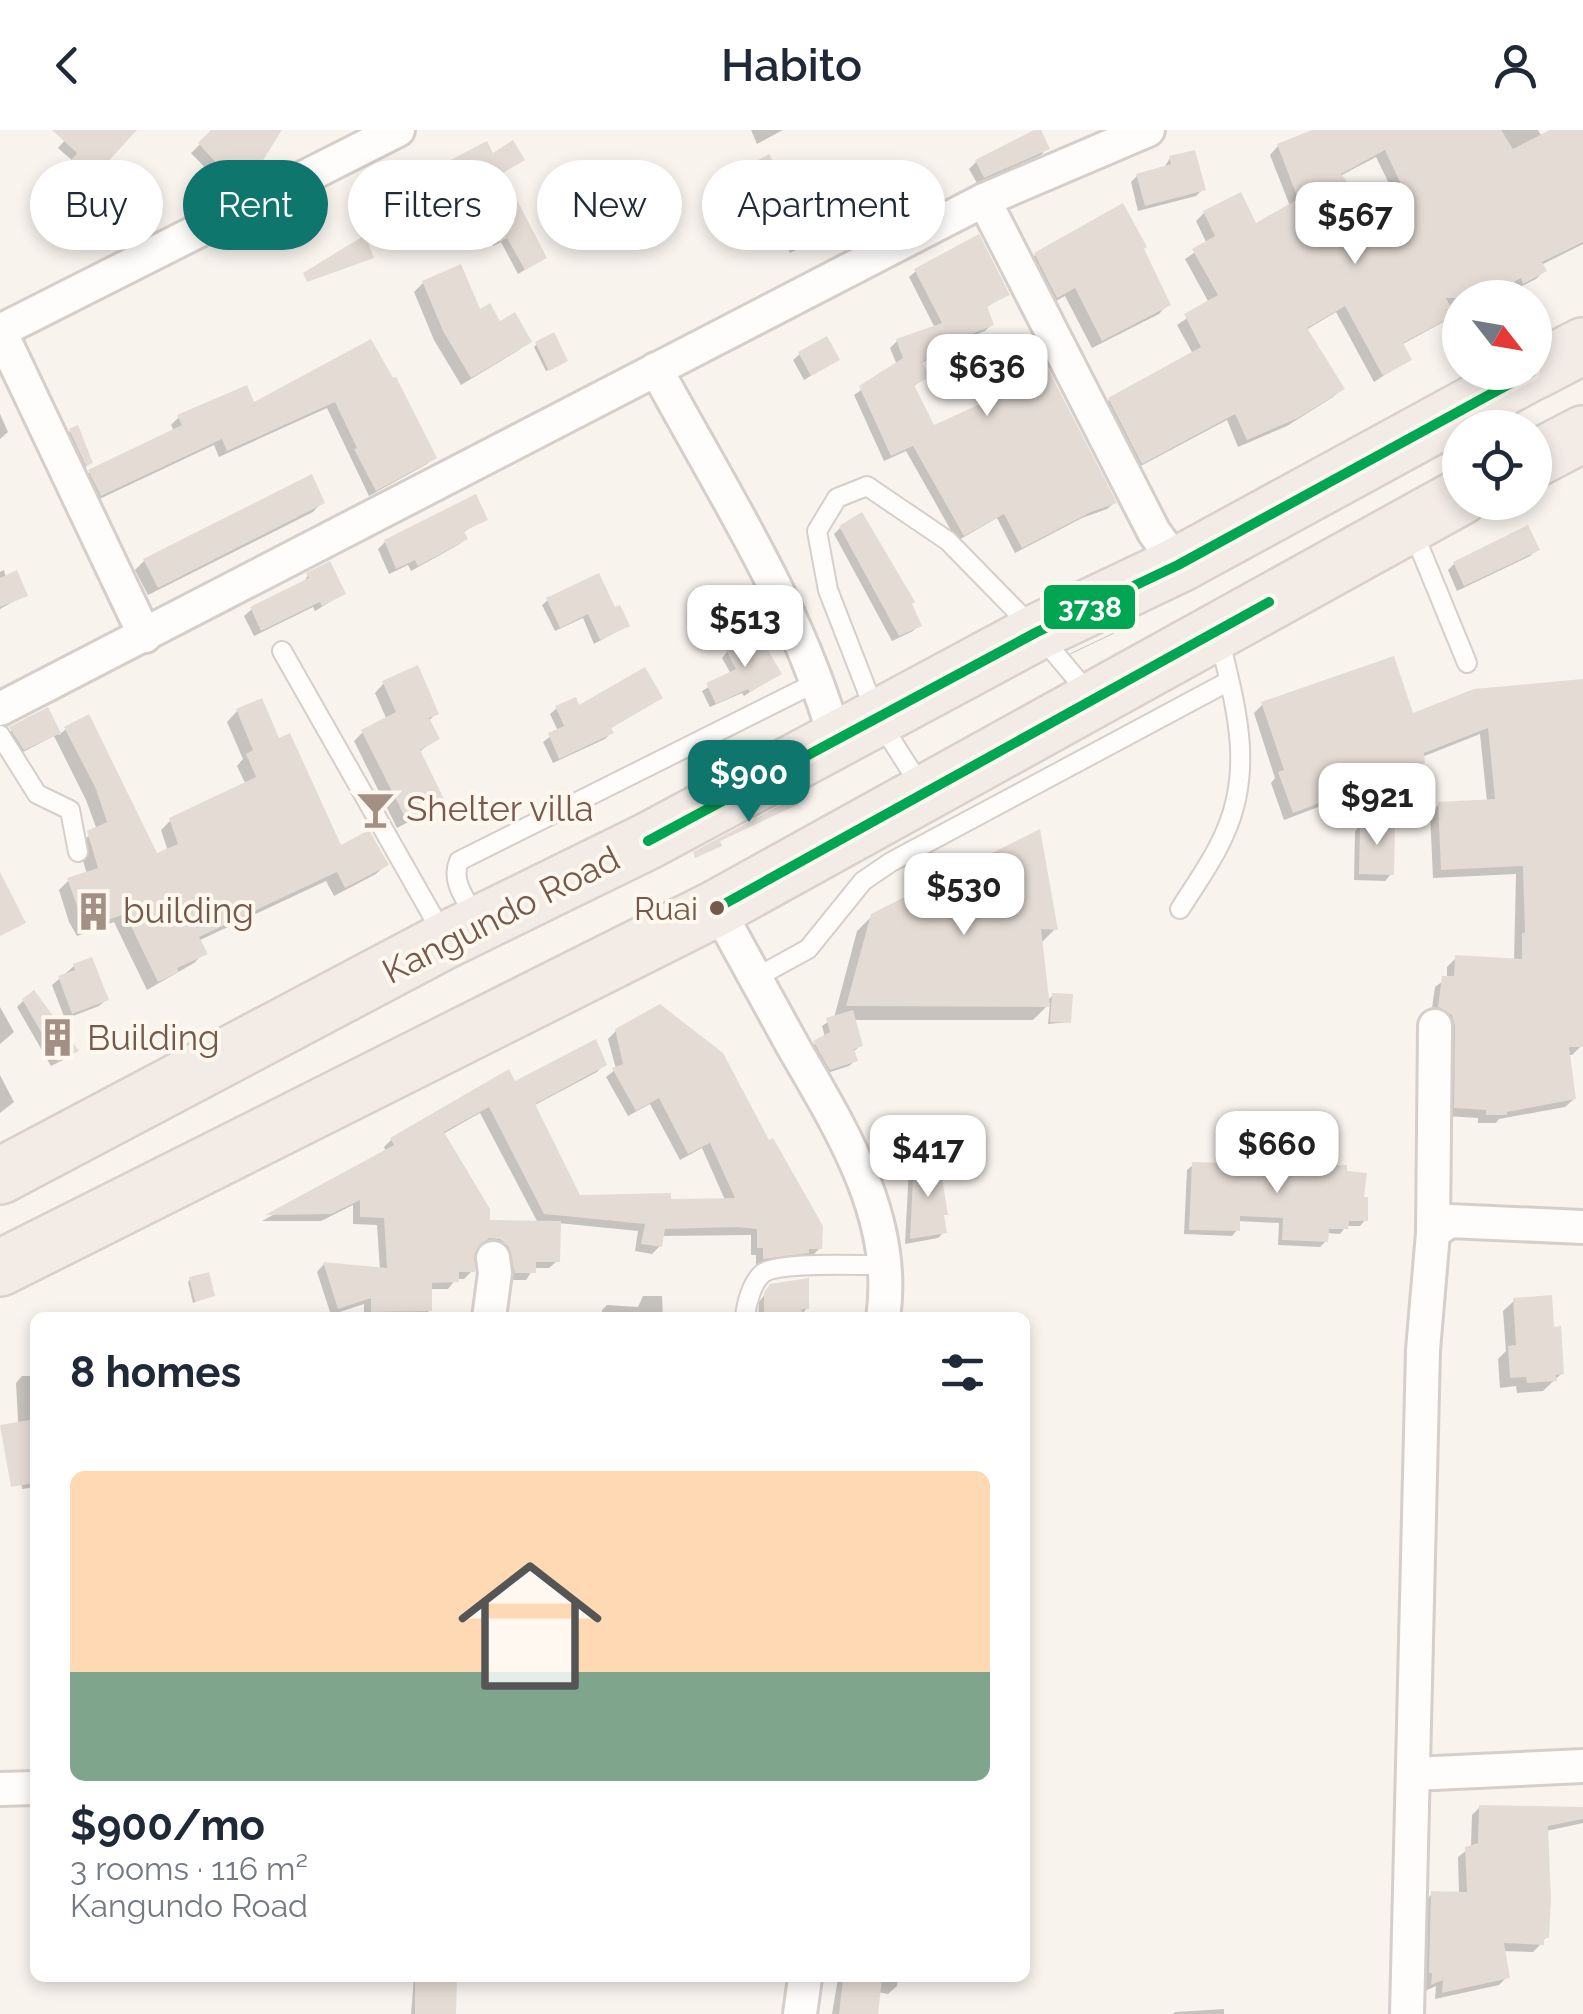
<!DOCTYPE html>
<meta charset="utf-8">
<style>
:root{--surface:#fff;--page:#f2f2f3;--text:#1f2937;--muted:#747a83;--accent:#0f766e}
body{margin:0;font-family:Raleway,sans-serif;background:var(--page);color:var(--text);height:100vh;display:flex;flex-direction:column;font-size:38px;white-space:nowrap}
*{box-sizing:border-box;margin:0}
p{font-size:32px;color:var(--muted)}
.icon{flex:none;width:55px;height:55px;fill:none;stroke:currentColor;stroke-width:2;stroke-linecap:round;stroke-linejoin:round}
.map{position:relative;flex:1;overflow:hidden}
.panel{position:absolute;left:30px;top:1182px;width:1000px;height:670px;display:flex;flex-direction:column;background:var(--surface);border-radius:15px;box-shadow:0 5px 15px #0003}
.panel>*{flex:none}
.banner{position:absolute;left:30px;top:30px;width:1000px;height:90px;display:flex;gap:20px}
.needle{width:65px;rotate:121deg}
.fabs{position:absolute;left:1442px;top:150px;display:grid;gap:20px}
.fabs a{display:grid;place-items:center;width:110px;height:110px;border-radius:50%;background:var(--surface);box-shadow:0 5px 15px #0003;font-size:50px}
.price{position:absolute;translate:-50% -85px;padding:0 22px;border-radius:20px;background:#fff;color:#222;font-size:32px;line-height:65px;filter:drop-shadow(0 2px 5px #0008)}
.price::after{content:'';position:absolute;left:50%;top:60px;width:30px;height:22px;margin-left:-15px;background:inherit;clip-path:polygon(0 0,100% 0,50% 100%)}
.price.current{background:var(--accent);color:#fff}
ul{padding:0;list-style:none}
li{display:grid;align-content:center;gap:20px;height:530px;padding:0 40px}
li span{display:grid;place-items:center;height:310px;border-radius:15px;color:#555}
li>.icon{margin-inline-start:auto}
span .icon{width:180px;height:180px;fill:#fffc;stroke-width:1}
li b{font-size:42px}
h2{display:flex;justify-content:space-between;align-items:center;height:120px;padding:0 40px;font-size:42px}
.pill{padding:0 35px;border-radius:45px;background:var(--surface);box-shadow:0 5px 15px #0003;font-size:35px;line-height:90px}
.pill.current{background:var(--accent);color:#fff}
header{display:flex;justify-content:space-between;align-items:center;height:130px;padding:0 40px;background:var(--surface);font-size:45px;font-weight:600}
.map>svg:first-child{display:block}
.shadow{fill:#0003;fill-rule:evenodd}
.building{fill:#e4dbd4;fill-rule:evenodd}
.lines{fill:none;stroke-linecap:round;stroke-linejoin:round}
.service-casing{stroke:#d6ceca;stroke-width:22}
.minor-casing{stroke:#d6ceca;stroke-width:38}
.trunk-casing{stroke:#d9d0ca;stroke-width:60}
.service{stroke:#fefdfc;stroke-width:18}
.minor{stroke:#fefdfc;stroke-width:32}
.trunk{stroke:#f2ebe6;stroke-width:55}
.bus-1-casing{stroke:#fff8ef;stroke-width:18}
.bus-1{stroke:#00a651;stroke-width:10}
.bus-dot{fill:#77594b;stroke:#fff8ef;stroke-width:4}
.labels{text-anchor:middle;stroke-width:8;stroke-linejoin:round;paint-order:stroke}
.bus-label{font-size:32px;fill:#77594b;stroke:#fff8ef;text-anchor:end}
.poi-label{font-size:35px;fill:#77594b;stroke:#fff8ef;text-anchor:start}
.street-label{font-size:35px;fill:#77594b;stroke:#fff8ef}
.line-badge{stroke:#fff8ef;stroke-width:4}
.badge-label{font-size:28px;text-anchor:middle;font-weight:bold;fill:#fff}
</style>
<header><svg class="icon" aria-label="back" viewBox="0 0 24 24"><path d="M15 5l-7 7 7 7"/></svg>Habito<svg class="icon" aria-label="person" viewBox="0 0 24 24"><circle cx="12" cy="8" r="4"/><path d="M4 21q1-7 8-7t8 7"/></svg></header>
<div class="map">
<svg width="1583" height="1884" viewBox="0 0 1583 1884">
<rect width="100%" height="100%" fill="#f8f3ed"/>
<!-- shadow -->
<g class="shadow">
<path d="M74,0h53l4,4 -47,50 -17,-16 6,-7 -15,-13z"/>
<path d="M215,0h64l-22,35 6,9 -8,8 -22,11 -18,-22 -4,3 -20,-21z"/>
<path d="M751,0h32l-26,14z"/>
<path d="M1319,0h219l4,7 13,-7h28v114l-42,21 3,6 -8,8 -22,11 -2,-5 -23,13h-29v15l-59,32 8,14 -35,23 -38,-70 -30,18 36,58 -9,9 -46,29 -49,21 -11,-27 -94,50 -32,-62 8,-8 84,-46 -16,-29 32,-22 -24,-44 22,-15 -11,-23 8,-8 51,14 35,-21 -20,-51 8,-9zM1376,27l22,45 -26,15 -32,-41z"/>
<path d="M1047,18l-6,7 -64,28 -8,-14 7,-7z"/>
<path d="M492,26l30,4 -21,14 43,84 -26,16 -17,-32 -8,4 -26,-53 -38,19 -13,-28 6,-6z"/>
<path d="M1170,28l33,31 -7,7 -58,15 -7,-29 6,-6 27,-8z"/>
<path d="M762,58l51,50 -5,6 -18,9z"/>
<path d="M1141,120l27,54 -9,10 -67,34 -27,-52 -18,10 -21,-41 9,-10z"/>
<path d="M916,141l91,23 -22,14 6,17 -6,6 -25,10 -40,23 6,12 -13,11 20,42 70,-33 8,-7 103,114 -7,6 -25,9 -67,35 -18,-35 -40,23 -51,-90 -22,10 -30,-66 43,-30 -7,-17 7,-7 38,-13 -26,-51z"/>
<path d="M423,153l56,29 49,29 -9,9 -58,35 -27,-45 -20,-48z"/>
<path d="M370,212l64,115 -7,7 -58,32 -42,-88 -108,49 -5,-12 -121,57 -11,-23 8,-7 84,-41 -3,-6 8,-8 74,-11z"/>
<path d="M537,214l26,19 -17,8 -12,-24z"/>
<path d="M800,224l37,6 -33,20 -11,-20z"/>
<path d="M0,284l8,18 -8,7z"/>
<path d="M70,301l20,32 -7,6 -19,-31z"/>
<path d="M322,372l-9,10 -165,83 -13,-25 9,-9z"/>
<path d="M485,389l-23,14 3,6 -7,6 -47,26 -3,-6 -19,9 -11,-25 7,-7z"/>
<path d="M840,398l70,76 9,21 -6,6 -21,10 -58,-107z"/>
<path d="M1537,419l-7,7 -73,35 -9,-21 6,-6z"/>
<path d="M4,440l2,8 19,17 -25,14v-37z"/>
<path d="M308,445l35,19 -28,17 -2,-4 -59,29 -10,-20 7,-6 52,-26z"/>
<path d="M548,470l79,26 -33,18 -11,-26 -28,13 -13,-26z"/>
<path d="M1115,502l-2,2 -44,21 2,-2z"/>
<path d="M727,522l52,21 -35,23 -2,-3 -32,14 -8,-16 29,-17 -9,-16z"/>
<path d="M1583,551l-2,365 -9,9h-5l7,44 -9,8 -66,12 -3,4h-18v-5l-32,-2 -15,-100 4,-29 12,-9v-11l9,-9 58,3 2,-87 -83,4 -3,-65 9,-9 48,-2 -7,-68 -58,23v5l-9,9 -129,49 -13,-37 4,-5 -21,-65 9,-9 148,13z"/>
<path d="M384,553l52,30 -8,9 9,16 -19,15 24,47 -9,9 -36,19 -43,-87 9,-9 24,-12 -12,-27z"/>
<path d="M653,573l-44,26 2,4 -6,6 -52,24 -10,-21 15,-11 -8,-17 7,-6z"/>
<path d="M47,580l12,25 7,-6 90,127 12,-5 -7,-21 10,-10 75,-35 -9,-19 6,-7 -16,-37 10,-11 41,30 62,107 46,16 -10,10 -42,22 -8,-15 -128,60 6,12 -10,10 -47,27 -33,-68 -37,14 -8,-14 -10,-32 10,-10 18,-6 -9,-30 19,-14 -11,-30 -32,-64 -37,19 -13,-20z"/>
<path d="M748,619l-3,3 -40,22 2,-4z"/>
<path d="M1362,694l29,50 -6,7 -31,-1 1,-49z"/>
<path d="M872,786l183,13 -15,15 7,57 6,-6 16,27 -21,2 2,-21 -17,17h-180l7,26 -6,5 1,10 -6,5 -25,8 -15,-26 16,-11 -3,-11 12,-8 23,-87z"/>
<path d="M74,836l32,34 -7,6 -34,13 -13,-34z"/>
<path d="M23,871l53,49 -7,7 -18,9 -34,-59z"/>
<path d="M0,877l14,25 -14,12z"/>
<path d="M616,901l204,217 -8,8 -56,10v-11h-5v-20l-89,1 -2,10 -8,8 -17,-3 3,-20 -80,-8 -1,38 -8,7h-15l-8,12h-18l-17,-34 -12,-1 -7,5v21l-8,8h-8l-8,10h-18v21l-8,8h-58v-14l-33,11 -14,-43 7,-8 56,6 -3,-45 -24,-1v-19l-32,16h-59l124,-69 -2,-5 7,-7 123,-55 90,-21 -7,8 -64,34 46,91 146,3 -23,-52 -22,12 -30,-56 -22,12 -22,-39 10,-8 -8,-30zM480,983l58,110 -51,-1 -44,-88z"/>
<path d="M0,945l14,27 -14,11z"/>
<path d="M1234,1025l28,11 82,7 17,26 4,21 -5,6h-14l-6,8 -14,-1v8l-6,6 -42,-2 1,-22 -41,-2 -1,9 -5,6 -48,-2 3,-64 6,-5 36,1z"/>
<path d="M915,1030l30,54 -3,4 2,14 -6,6 -33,6 4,-78z"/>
<path d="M190,1149l23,16 -20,8 -5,-21z"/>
<path d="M770,1157l37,21 -8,10h-41l1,-16z"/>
<path d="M643,1166h19l1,22h-61v-8l5,-5 31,2z"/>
<path d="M1514,1171l38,29 10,43 -19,18 -26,2 -1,-7 -16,2 -2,-29 8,-8 -3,-40z"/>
<path d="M22,1246h13v111l-13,2 -6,-106z"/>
<path d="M1480,1677l103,2v14l-37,8v106l-5,7 -8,8 -31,-1 5,26 -8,8 -64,14 1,-13 -11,5 -1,-89 8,-8h27l-1,-37 13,-10 1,-32z"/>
<path d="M414,1848h40v36h-43z"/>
<path d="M838,1848h60l-1,8 -9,8 -10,-2 -3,22h-43z"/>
<path d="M1224,1879v5h-51l2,-2z"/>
</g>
<!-- building -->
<g class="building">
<path d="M52,0h85l-45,49 -21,-19 6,-7z"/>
<path d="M211,0h71l-22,35 7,9 -25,12 -17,-22 -4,4 -23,-25z"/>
<path d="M1034,0h7l9,19 -66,29 -9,-18z"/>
<path d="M1312,0h189l12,19 37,-19h33v112l-41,20 5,9 -24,13 -2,-6 -37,20h-38l9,17 -52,28 9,17 -29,16 -38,-70 -38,22 38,61 -47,29 -51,22 -12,-26 -93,50 -34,-66 93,-51 -17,-33 34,-19 -26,-46 23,-13 -12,-25 38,-19 15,31 42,-24 -21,-55zM1385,20l21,45 -33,19 -32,-40z"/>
<path d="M513,10l12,20 -22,13 44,85 -22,12 -18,-32 -7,4 -26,-53 -39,19 -15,-32 67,-35 6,12z"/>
<path d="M1195,20l11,40 -61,16 -9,-32 35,-10 -2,-8z"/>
<path d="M769,24l47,85 -20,10 -18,-37 -28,14 -24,-48z"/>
<path d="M1123,73l24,44 -3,2 27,56 -69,36 -27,-53 -18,10 -23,-45z"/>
<path d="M979,104l31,61 -23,11 7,19 -25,10 -47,27 8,15 -16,8 20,40 77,-35 -2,-3 39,-18 69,134 -26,9 -69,36 -18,-34 -40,22 -51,-90 -22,10 -32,-70 44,-28 -7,-19 46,-16 -28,-54z"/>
<path d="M365,105l9,23 -67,24 -4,-9z"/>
<path d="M461,134l19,45 10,-6 10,18 15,-9 17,30 -61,36 -28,-47 -21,-50z"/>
<path d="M554,202l14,29 -19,10 -14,-29z"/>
<path d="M827,206l13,24 -29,16 -13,-24z"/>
<path d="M371,209l22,39 3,-1 41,81 -61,33 -22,-42 3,-1 -22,-46 -108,49 -5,-12 -121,57 -13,-26 94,-45 -5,-10 70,-30 7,17z"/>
<path d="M78,295l15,38 -7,3 -17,-37z"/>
<path d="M312,344l13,29 -167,85 -15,-29z"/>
<path d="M476,364l12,26 -24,11 4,8 -50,27 -3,-6 -19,9 -12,-29z"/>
<path d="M862,382l53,90 -3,2 10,22 -23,10 -60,-110z"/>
<path d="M1528,395l12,25 -76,36 -11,-24z"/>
<path d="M330,431l16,33 -24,12 -2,-4 -59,29 -11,-24 59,-29 -3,-5z"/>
<path d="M17,440l11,26 -28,11v-29z"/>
<path d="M599,443l16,34 5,-2 10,21 -30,14 -12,-26 -28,14 -14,-30z"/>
<path d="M757,502l25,42 -32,18 -2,-3 -32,15 -10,-21 30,-14 -10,-19z"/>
<path d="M1394,526l19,57 61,-24 109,-10v368h-14l7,52 -69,13v3h-21v-5l-32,-2 1,-82 -3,-11 -14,-8 4,-31h12l1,-21 67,4v-26h3l-2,-67 -82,4 -3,-68 57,-3 -7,-71 -64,25 1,10 -132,50 -15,-41 6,-2 -23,-68z"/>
<path d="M418,535l21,49 -10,4 11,21 -20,11 25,51 -38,20 -46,-91 35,-18 -14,-31z"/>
<path d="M645,537l18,31 -52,30 3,5 -55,26 -11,-26 16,-7 -9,-20 21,-9 3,8z"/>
<path d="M262,568l17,40 11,-5 51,112 28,-15 20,35 -44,23 -8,-16 -138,65 9,17 -31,14 2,4 -21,10 -33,-68 -38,13 -8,-16 -12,-33 31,-10 -11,-37 20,-9 -11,-33 -32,-62 25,-13 68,139 21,-9 -9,-26 87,-41 -10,-23 7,-4 -17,-41z"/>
<path d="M48,577l13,26 -37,17 -15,-23z"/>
<path d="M803,663l2,4 -7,3 1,4 -79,37 2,5 -27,12 -2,-6z"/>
<path d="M1360,692h35l-1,53 -35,-1z"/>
<path d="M1040,699l18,101 -17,-1 9,78 -204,-1 25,-92z"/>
<path d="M0,742l26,51 -26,13z"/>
<path d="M92,827l17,43 -37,14 -14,-38 17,-6 -2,-6z"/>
<path d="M34,860l45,61 -21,10 -36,-62z"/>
<path d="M1052,863l21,1 -2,29 -21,-1z"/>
<path d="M660,874l63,49 46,87 4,-2 50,88 -1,23h-13v4l-46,6v-11h-6v-19l-21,-2 -71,2 -3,18 -21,-3 4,-20 -101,-10 -55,-107 -45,25 46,77v11l71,1 -1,41h-24v11h-21l-6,-26 -9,-8 -11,-1 -14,12v22h-16v10l-27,1v28l-61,1v-14l-33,11 -15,-47 64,6 -3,-50 -24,-1v-17l-29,14 -66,1 129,-70 -4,-7 119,-69 6,12 81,-42 11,26 -72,39 45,91 91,-2v6l64,-1 -25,-55 -22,11 -29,-56 -23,13 -24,-43 11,-4 -8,-35z"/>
<path d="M853,880l10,36 -9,3 4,12 -28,9 -17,-29 17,-9 -4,-14z"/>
<path d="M1233,1023l32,1v9l52,-2 1,5 29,-1v6l20,2 -3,24h4v24h-19l-1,8h-19l-1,13 -46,-2 1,-22 -43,-2v15l-51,-1 3,-68 41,1z"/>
<path d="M914,1028l25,1 9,56h-4l3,18 -37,6z"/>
<path d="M209,1142l6,24 -20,6 -6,-25z"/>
<path d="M809,1148v31h-7v9h-38v-25l6,-9z"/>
<path d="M1552,1165l2,32 7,-1 3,48 -8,1 1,6 -30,2 -1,-6 -16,1 -2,-32 8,-1 -3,-47z"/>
<path d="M35,1289v64l-24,4 -11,-62z"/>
<path d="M1479,1675l104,2v12l-35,7 3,73 -2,39h-5v7l-40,-2 6,35 -68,15 1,-13 -12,5 1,-12h-3l2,-82 36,1 -2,-45 13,-4z"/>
<path d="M415,1848h42l-1,36h-41z"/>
<path d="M843,1848h39l-4,36h-39z"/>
</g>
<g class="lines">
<defs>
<g id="service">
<path d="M1412,399l55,134"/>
<path d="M282,521l162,285"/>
<path d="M0,605l37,59 33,16 8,42"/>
<path d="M922,658l-44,-69 -50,-129 -11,-59 20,-33 30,-12 81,55 89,91 53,63"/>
<path d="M1180,779c15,-24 33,-48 44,-74 31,-67 11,-131 -5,-198"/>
<path d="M477,789c-10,-18 -27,-37 -18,-58l360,-180"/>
<path d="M755,848l53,-29 55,-68 28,-19 338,-181"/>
<path d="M745,1188c1,-14 7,-36 18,-45 18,-12 96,-7 121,-8"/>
</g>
<g id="minor">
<path d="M984,70l170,332 24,33"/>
<path d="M656,239c66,122 143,239 180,373"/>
<path d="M145,506l-145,-305 398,-201"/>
<path d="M0,579l984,-509 164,-70"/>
<path d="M717,778c25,46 51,93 77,140 47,81 104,171 89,270"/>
<path d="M1433,1103l2,-207"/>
<path d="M489,1188l6,-45 -2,-15"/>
<path d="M1413,1644l170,-8"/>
<path d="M0,1659l35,-1"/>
<path d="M800,1884l5,-36"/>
<path d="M1407,1884l16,-664 10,-117 16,-12 134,6"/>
</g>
<g id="trunk">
<path d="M1535,241l48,-25"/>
<path d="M1535,329l48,-25"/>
<path d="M0,1046l446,-236 202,-99 389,-209 141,-67 354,-193"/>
<path d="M0,1138l717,-360 743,-411"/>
</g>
</defs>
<!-- service casing -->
<use href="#service" class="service-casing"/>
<!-- minor casing -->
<use href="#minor" class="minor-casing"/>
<!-- trunk casing -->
<use href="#trunk" class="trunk-casing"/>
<!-- service -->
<use href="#service" class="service"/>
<!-- minor -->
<use href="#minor" class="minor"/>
<!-- trunk -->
<use href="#trunk" class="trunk"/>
<defs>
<g id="bus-1">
<path d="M648,711l389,-209 141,-67 353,-193"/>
<path d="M717,778l552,-306"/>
</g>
</defs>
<!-- bus-1 casing -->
<use href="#bus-1" class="bus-1-casing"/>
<!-- bus-1 -->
<use href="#bus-1" class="bus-1"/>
</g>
<!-- icons -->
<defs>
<symbol id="bar-bare" viewBox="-9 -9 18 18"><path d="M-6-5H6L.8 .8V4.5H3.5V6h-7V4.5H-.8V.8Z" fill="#a48f84" stroke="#fff8ef" stroke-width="2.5" paint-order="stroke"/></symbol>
<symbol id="building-bare" viewBox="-9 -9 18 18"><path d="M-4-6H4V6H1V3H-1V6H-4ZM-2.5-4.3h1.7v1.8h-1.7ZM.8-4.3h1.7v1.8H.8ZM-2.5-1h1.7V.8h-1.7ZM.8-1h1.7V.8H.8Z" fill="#a48f84" stroke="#fff8ef" stroke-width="2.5" paint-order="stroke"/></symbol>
</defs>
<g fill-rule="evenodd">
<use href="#bar-bare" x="348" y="652" width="55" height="55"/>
<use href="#building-bare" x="66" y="754" width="55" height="55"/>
<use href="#building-bare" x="30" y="880" width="55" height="55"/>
</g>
<!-- markers -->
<circle class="bus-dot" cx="717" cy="778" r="9"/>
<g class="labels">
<!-- bus labels -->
<g class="bus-label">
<text x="698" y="790">Ruai</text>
</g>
<!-- poi labels -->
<g class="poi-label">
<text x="406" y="691">Shelter villa</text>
<text x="123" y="793">building</text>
<text x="87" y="920">Building</text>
</g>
<!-- street labels -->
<g class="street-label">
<text transform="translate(501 785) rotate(-27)" y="12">Kangundo Road</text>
</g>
</g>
<rect class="line-badge" x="1042" y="453" width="95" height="48" rx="10" fill="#00a651"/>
<g class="badge-label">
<text x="1090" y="487">3738</text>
</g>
</svg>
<div class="fabs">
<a><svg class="needle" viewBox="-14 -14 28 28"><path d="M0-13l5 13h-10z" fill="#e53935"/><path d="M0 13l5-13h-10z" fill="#747a83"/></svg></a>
<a><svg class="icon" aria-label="locate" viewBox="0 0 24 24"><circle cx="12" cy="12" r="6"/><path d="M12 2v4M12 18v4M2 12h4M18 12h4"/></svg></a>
</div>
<b class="price" style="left:1355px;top:137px">$567</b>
<b class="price" style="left:987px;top:289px">$636</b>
<b class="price" style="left:745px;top:540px">$513</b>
<b class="price current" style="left:749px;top:695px">$900</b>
<b class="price" style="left:1377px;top:718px">$921</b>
<b class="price" style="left:964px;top:808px">$530</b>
<b class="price" style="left:1277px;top:1066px">$660</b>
<b class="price" style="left:928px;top:1070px">$417</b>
<div class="banner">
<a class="pill">Buy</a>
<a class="pill current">Rent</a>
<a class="pill">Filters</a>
<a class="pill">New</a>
<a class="pill">Apartment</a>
</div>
<section class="panel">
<h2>8 homes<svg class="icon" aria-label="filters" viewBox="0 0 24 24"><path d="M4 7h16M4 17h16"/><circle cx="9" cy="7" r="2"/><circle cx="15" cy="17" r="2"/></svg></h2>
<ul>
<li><span style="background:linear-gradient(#ffd9b3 65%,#7fa58c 0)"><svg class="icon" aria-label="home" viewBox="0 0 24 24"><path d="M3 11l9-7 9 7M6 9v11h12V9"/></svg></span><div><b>$900/mo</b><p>3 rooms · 116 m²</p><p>Kangundo Road</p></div></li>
</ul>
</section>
</div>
